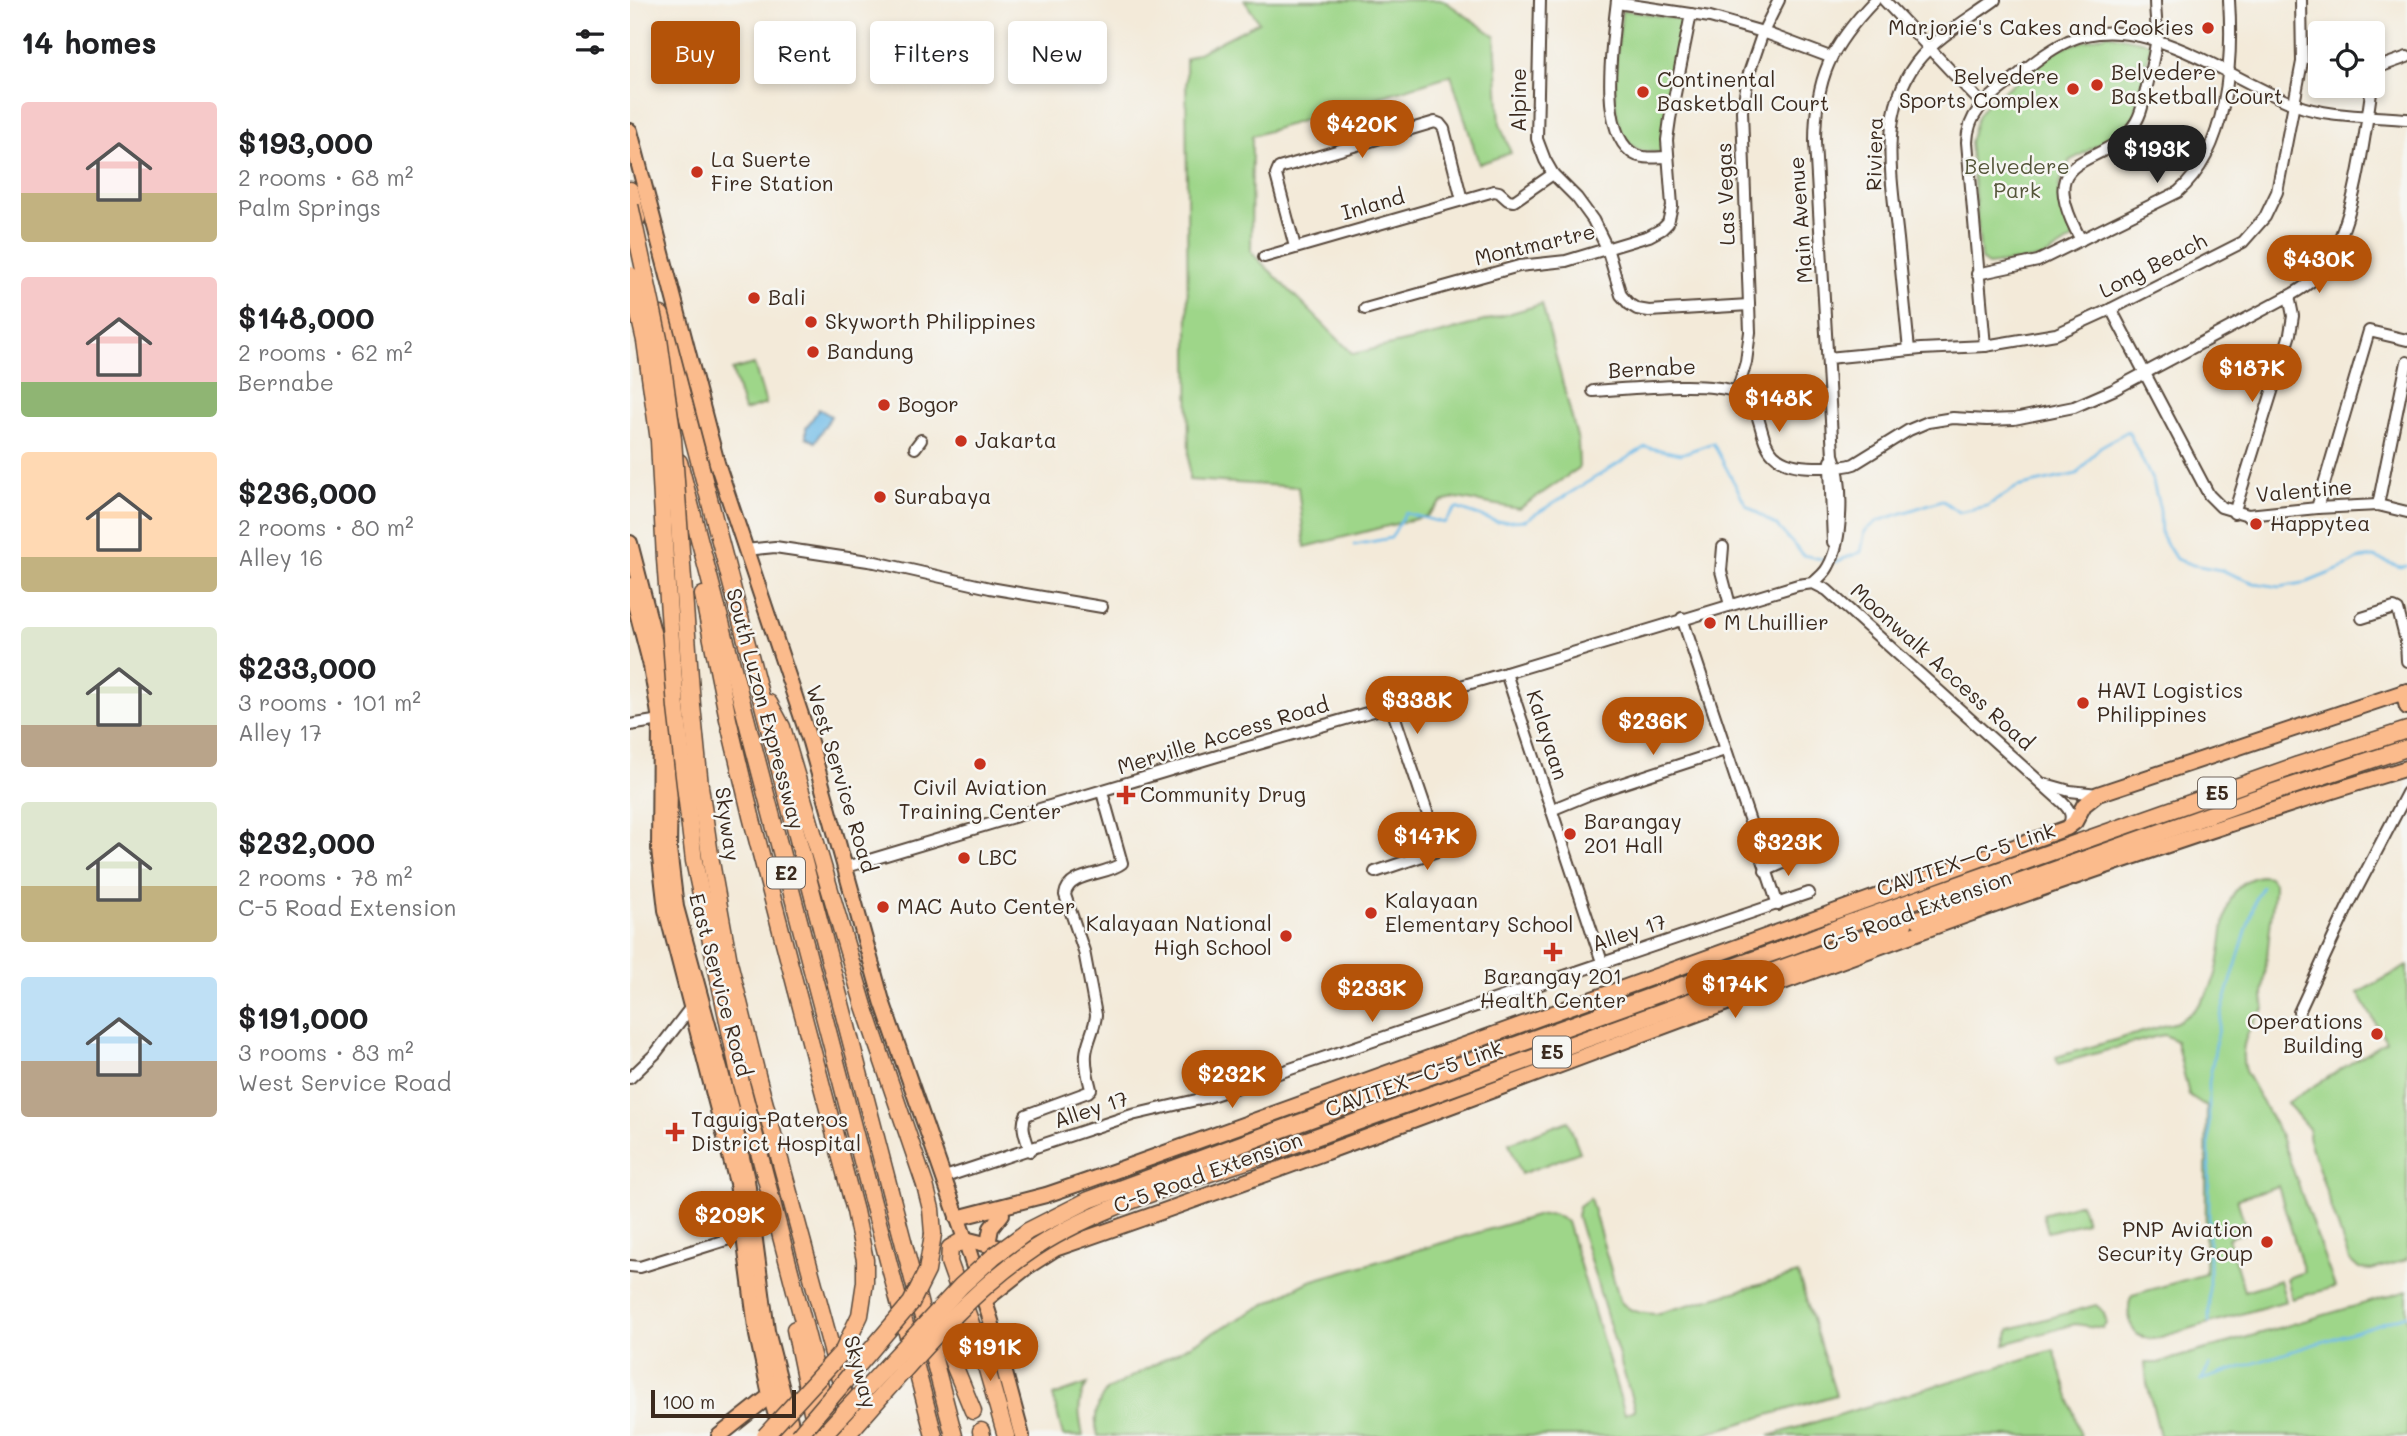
<!DOCTYPE html>
<meta charset="utf-8">
<style>
:root{--surface:#fff;--page:#f2f2f2;--text:#202124;--muted:#757577;--accent:#b45309}
body{margin:0;font-family:Mali,sans-serif;background:var(--page);color:var(--text);height:100vh;display:flex;flex-direction:column;font-size:26px;white-space:nowrap}
*{box-sizing:border-box;margin:0}
p{font-size:23px;color:var(--muted)}
.icon{flex:none;width:38px;height:38px;fill:none;stroke:currentColor;stroke-width:2;stroke-linecap:round;stroke-linejoin:round}
.map{position:relative;flex:1;overflow:hidden}
.sheet{display:flex;flex-direction:column;background:var(--surface);width:630px}
.sheet>*{flex:none}
.top-card{position:absolute;left:21px;top:21px;width:665px;height:63px;display:flex;gap:14px}
.fabs{position:absolute;left:1678px;top:21px;display:grid;gap:14px}
.fabs a{display:grid;place-items:center;width:77px;height:77px;border-radius:7px;background:var(--surface);box-shadow:0 4px 10px #0003;font-size:35px}
.scale{position:absolute;left:21px;bottom:18px;width:145px;box-sizing:border-box;padding-left:7px;border:4px solid #3b2a1e;border-top:0;font-size:19px;line-height:24px;white-space:nowrap;color:#3b2a1e;-webkit-text-stroke:5px #f6f6f2;paint-order:stroke}
.price{position:absolute;translate:-50% -60px;padding:0 16px;border-radius:24px;background:var(--accent);color:#fff;font-size:23px;line-height:46px;filter:drop-shadow(0 2px 4px #0008)}
.price::after{content:'';position:absolute;left:50%;top:42px;width:21px;height:16px;margin-left:-10px;background:inherit;clip-path:polygon(0 0,100% 0,50% 100%)}
.price.active{background:#222;color:#fff}
ul{padding:0;list-style:none}
li{display:flex;align-items:center;gap:21px;height:175px;padding:0 21px}
li span{display:grid;place-items:center;flex:none;width:196px;height:140px;border-radius:7px;color:#555}
li>.icon{margin-inline-start:auto}
span .icon{width:84px;height:84px;fill:#fffc;stroke-width:1}
li b{font-size:30px}
h2{display:flex;justify-content:space-between;align-items:center;height:84px;padding:0 21px;font-size:30px}
.tag{padding:0 24px;border-radius:7px;background:var(--surface);box-shadow:0 4px 10px #0003;font-size:24px;line-height:63px}
.tag.active{background:var(--accent);color:#fff}
main{display:flex;flex:1;min-height:0}
.map>svg:first-child{display:block}
.green{fill:#9ed689;stroke:#6c8054;stroke-width:2}
.water{fill:#6ebbe8;stroke:#547283;stroke-width:2}
.lines{fill:none;stroke-linecap:round;stroke-linejoin:round}
.stream{stroke:#6ebbe8;stroke-width:2.5}
.minor-casing{stroke:#57473a;stroke-width:14}
.major-casing{stroke:#57473a;stroke-width:18}
.highway-casing{stroke:#57473a;stroke-width:19}
.minor{stroke:#fff;stroke-width:10}
.major{stroke:#fbbb8c;stroke-width:14}
.highway{stroke:#fbbb8c;stroke-width:16}
.highway-bridge-casing{stroke:#57473a;stroke-width:19;stroke-linecap:butt}
.highway-bridge{stroke:#fbbb8c;stroke-width:16}
.poi-dot{fill:#c8321e;stroke:#f6f6f2;stroke-width:2.5}
.labels{text-anchor:middle;stroke-width:5;stroke-linejoin:round;paint-order:stroke}
.shield{fill:#f6f6f2;stroke:#73675e;stroke-width:2}
.shield-label{font-size:19px;font-weight:bold;fill:#3b2a1e}
.poi-label{font-size:21px;fill:#3b2a1e;stroke:#f6f6f2;text-anchor:start}
.street-label{font-size:21px;fill:#3b2a1e;stroke:#f6f6f2}
.park-label{font-size:21px;fill:#545539;stroke:#f6f6f2}
</style>
<main>
<section class="sheet">
<h2>14 homes<svg class="icon" aria-label="filters" viewBox="0 0 24 24"><path d="M4 7h16M4 17h16"/><circle cx="9" cy="7" r="2"/><circle cx="15" cy="17" r="2"/></svg></h2>
<ul>
<li><span style="background:linear-gradient(#f6c9c9 65%,#c2b280 0)"><svg class="icon" aria-label="home" viewBox="0 0 24 24"><path d="M3 11l9-7 9 7M6 9v11h12V9"/></svg></span><div><b>$193,000</b><p>2 rooms · 68 m²</p><p>Palm Springs</p></div></li>
<li><span style="background:linear-gradient(#f6c9c9 75%,#8fb573 0)"><svg class="icon" aria-label="home" viewBox="0 0 24 24"><path d="M3 11l9-7 9 7M6 9v11h12V9"/></svg></span><div><b>$148,000</b><p>2 rooms · 62 m²</p><p>Bernabe</p></div></li>
<li><span style="background:linear-gradient(#ffd9b3 75%,#c2b280 0)"><svg class="icon" aria-label="home" viewBox="0 0 24 24"><path d="M3 11l9-7 9 7M6 9v11h12V9"/></svg></span><div><b>$236,000</b><p>2 rooms · 80 m²</p><p>Alley 16</p></div></li>
<li><span style="background:linear-gradient(#dfe7d0 70%,#b9a48a 0)"><svg class="icon" aria-label="home" viewBox="0 0 24 24"><path d="M3 11l9-7 9 7M6 9v11h12V9"/></svg></span><div><b>$233,000</b><p>3 rooms · 101 m²</p><p>Alley 17</p></div></li>
<li><span style="background:linear-gradient(#dfe7d0 60%,#c2b280 0)"><svg class="icon" aria-label="home" viewBox="0 0 24 24"><path d="M3 11l9-7 9 7M6 9v11h12V9"/></svg></span><div><b>$232,000</b><p>2 rooms · 78 m²</p><p>C-5 Road Extension</p></div></li>
<li><span style="background:linear-gradient(#bfe0f5 60%,#b9a48a 0)"><svg class="icon" aria-label="home" viewBox="0 0 24 24"><path d="M3 11l9-7 9 7M6 9v11h12V9"/></svg></span><div><b>$191,000</b><p>3 rooms · 83 m²</p><p>West Service Road</p></div></li>
</ul>
</section>
<div class="map">
<svg width="1777" height="1436" viewBox="0 0 1777 1436">
<rect width="100%" height="100%" fill="#f6f6f2"/>
<filter id="ink" filterUnits="userSpaceOnUse"><feTurbulence type="fractalNoise" baseFrequency=".0143" numOctaves="2"/><feDisplacementMap in="SourceGraphic" scale="14" xChannelSelector="R" yChannelSelector="G"/><feConvolveMatrix kernelMatrix="1 2 1 2 8 2 1 2 1" color-interpolation-filters="sRGB"/></filter>
<filter id="wash" filterUnits="userSpaceOnUse"><feTurbulence type="fractalNoise" baseFrequency=".00686" numOctaves="4" result="noise"/><feDisplacementMap in="SourceGraphic" scale="28" xChannelSelector="R" yChannelSelector="G"/><feGaussianBlur stdDeviation="1.57" result="paint"/><feColorMatrix in="noise" values="0 0 0 0 0 0 0 0 0 0 0 0 0 0 0 0 0 1.4 0 .05"/><feComposite in="paint" operator="in"/></filter>
<g filter="url(#wash)">
<rect width="100%" height="100%" fill="#f3ead9"/>
<!-- green -->
<g class="green">
<path d="M614,0h199l52,36 5,88 11,29 -32,11 -28,-89 -199,61 -1,116 102,102 90,-21 99,-29 36,137 1,27 -60,41 -62,-11 -15,4 -15,14 -122,31 -7,-60 -109,-7 -3,-421 73,-37z"/>
<path d="M992,10l63,10 -21,133c-9,-1 -19,0 -27,-4 -36,-19 -18,-105 -15,-139z"/>
<path d="M1477,34l44,9 -16,73 -12,14 -53,31 -6,12 -5,12v18l15,35 -31,20 -55,7 -7,-5 -11,-118 8,-27 9,-12 74,-55z"/>
<path d="M124,364l12,40 -22,7 -12,-41z"/>
<path d="M1631,876l9,1 4,6v8l-11,103 1,15c-16,18 -26,38 -19,62l35,63 55,153 -43,12 -5,-21 17,-6 -26,-86 -41,13 10,33 -19,6 16,53 36,-11 6,21 -132,38c-6,-1 -13,-1 -17,-5 -9,-8 -10,-30 -5,-39l73,-21 2,-167 -18,-12 -13,-54 -11,-6 -7,1 -100,28 -2,-7 121,-35c18,-10 31,-25 38,-45 12,-33 0,-94 46,-101z"/>
<path d="M1777,966v294l-36,10 -12,-1 -10,-9 -41,-123 1,-8 -22,-26 99,-62 -28,-48z"/>
<path d="M938,1121l12,31 -59,22 -12,-31z"/>
<path d="M960,1198l30,103c11,12 20,12 36,13l142,-40 38,121 -138,41h-600c-5,-17 -2,-32 9,-46l183,-99 20,-10 229,-66 14,-1 14,8 58,192 10,-4 -58,-194 2,-10z"/>
<path d="M1451,1203l5,19 -38,10 -5,-18z"/>
<path d="M1777,1291v145h-247l-13,-53 -2,-20h13z"/>
<path d="M1466,1305c7,5 10,10 10,19l-4,4 -27,-4 -70,20 5,-15z"/>
<path d="M1424,1350l27,86h-312z"/>
<path d="M457,1384c-11,19 -8,31 -4,52h-20l-10,-40z"/>
</g>
<!-- water -->
<path class="water" d="M189,409l12,7 -16,26 -9,-5v-9z"/>
<g class="lines">
<!-- stream -->
<g class="stream">
<path d="M724,545l37,-7 14,-25 39,10 12,-15 41,14 29,-2 119,-73 36,7 32,-11 33,62 31,21 26,29 23,5"/>
<path d="M1205,562l26,-10 4,-21 13,-10 64,-21 16,12 29,-6 30,-19 60,-13 23,-27 28,-16 25,51 7,28 1,25 15,24 17,6 28,5 33,13 26,4 28,-5 39,-16 11,-7 16,-2 26,10 7,-1"/>
<path d="M1579,1322v-240l13,-71 34,-113 6,-11"/>
<path d="M1571,1380l206,-65"/>
<path d="M1571,1380l9,-15"/>
</g>
</g>
</g>
<g filter="url(#ink)">
<g class="lines">
<defs>
<g id="minor">
<path d="M910,0l-3,139 8,21 8,14 24,24 16,22 14,28 14,47 8,9 8,5 12,2 100,-6"/>
<path d="M987,0c-4,38 -19,127 14,152 10,8 26,5 37,5"/>
<path d="M1254,0l98,104"/>
<path d="M987,3l93,14 53,15 67,25"/>
<path d="M1743,81l3,-12 3,-2 28,-10"/>
<path d="M1451,240c-52,-95 24,-67 55,-118 7,-11 8,-24 11,-36 3,-14 7,-28 9,-43 2,-14 -1,-29 -1,-43"/>
<path d="M665,247l-19,-72 3,-7 156,-46 5,2 4,5 18,71"/>
<path d="M634,257l230,-66 5,1 9,8 6,1 39,-27"/>
<path d="M1347,274l61,-13 140,-69c50,-43 55,-131 51,-192"/>
<path d="M735,309l154,-43 47,-5 83,-25 13,-7 6,-6 4,-17 -5,-66 3,-21 21,-105"/>
<path d="M1481,309l98,186 12,12 27,8 69,-7 61,-3 29,7"/>
<path d="M1355,346l-18,-204c1,-31 22,-44 44,-61 18,-15 36,-30 57,-40 74,-33 162,39 228,64 30,12 78,11 111,14"/>
<path d="M1279,350c-4,-37 -7,-74 -11,-111 -6,-58 -20,-125 18,-176 20,-26 53,-44 79,-63"/>
<path d="M1198,358l93,-9 64,-3 71,-12 55,-25 132,-67 22,-25 12,-25 25,-130 -1,-62"/>
<path d="M963,391c34,-2 115,-11 143,1 42,17 4,76 81,75 13,0 26,1 37,-3l55,-34 19,-8 25,-4 34,2 27,-1 60,-12 39,-17 176,-94c9,-5 19,-11 27,-19 38,-38 48,-138 56,-191"/>
<path d="M1107,392l9,-30 4,-30 -8,-221 7,-38 14,-41 16,-32"/>
<path d="M285,448l6,-8"/>
<path d="M1201,461l-1,6 3,75"/>
<path d="M1748,505l29,-143"/>
<path d="M1687,508l52,-177 38,9"/>
<path d="M1604,513l56,-179 3,-18 -4,-20"/>
<path d="M1093,547l-2,24 9,34"/>
<path d="M115,550l30,-3 100,15 115,26 112,19"/>
<path d="M1183,583c6,-5 12,-10 15,-16 15,-26 16,-85 5,-112l-18,-313c0,-65 16,-96 60,-142"/>
<path d="M1052,618l96,287"/>
<path d="M1732,618l32,-10 4,2 8,31 1,20"/>
<path d="M876,673l96,289"/>
<path d="M0,725l30,-5"/>
<path d="M1415,784l25,7 28,3"/>
<path d="M921,810l39,-16 135,-44"/>
<path d="M216,867l378,-113 282,-81 292,-88 15,-2 14,7 235,212c8,8 11,13 7,23"/>
<path d="M1135,871l34,-15"/>
<path d="M745,872l65,-22 -49,-144"/>
<path d="M1669,1012l50,-108 58,-111"/>
<path d="M0,1078l25,-24 36,-47"/>
<path d="M400,1151c-4,-13 -10,-24 -4,-36l62,-23 3,-3c-3,-11 -6,-23 -5,-35 1,-13 9,-25 10,-39l-12,-64 -19,-56c3,-23 41,-19 57,-32l-20,-71"/>
<path d="M312,1178l190,-63 73,-17 604,-205"/>
<path d="M0,1266l10,1 105,-33"/>
</g>
<g id="major">
<path d="M0,131l87,332 93,279 72,259 83,238 26,82 31,115"/>
<path d="M0,543l31,120 10,55 -2,131 7,58 56,206 15,67 20,151 27,105"/>
<path d="M0,585l21,81 9,54 -1,129 7,61 71,273 20,152 13,60 12,41"/>
<path d="M1773,692l4,15"/>
<path d="M327,1218l89,-23 41,-14 980,-353 8,-6 9,-17 14,-11 309,-103"/>
<path d="M335,1239l44,11 28,1"/>
<path d="M358,1244l3,-16 11,-14"/>
<path d="M354,1301l43,-34 28,-18c452,-156 894,-342 1352,-481"/>
<path d="M89,1436l57,-45"/>
</g>
<g id="highway">
<path d="M0,190l7,29"/>
<path d="M31,315l293,1121"/>
<path d="M49,462l255,974"/>
<path d="M73,595l25,124 23,97 45,172"/>
<path d="M139,703l13,24 82,279 61,179 6,24 2,25"/>
<path d="M1288,919l338,-121 151,-50"/>
<path d="M128,1079l93,341"/>
<path d="M111,1083l92,353"/>
<path d="M647,1131l512,-184 61,-24 448,-158 109,-35"/>
<path d="M652,1149l622,-225"/>
<path d="M335,1239l-15,9 -1,14 30,84"/>
<path d="M302,1323l13,20 28,68"/>
<path d="M165,1329l22,107"/>
<path d="M354,1359l22,77"/>
<path d="M351,1431l1,5"/>
</g>
</defs>
<!-- minor casing -->
<use href="#minor" class="minor-casing"/>
<!-- major casing -->
<use href="#major" class="major-casing"/>
<!-- highway casing -->
<use href="#highway" class="highway-casing"/>
<!-- minor -->
<use href="#minor" class="minor"/>
<!-- major -->
<use href="#major" class="major"/>
<!-- highway -->
<use href="#highway" class="highway"/>
<defs>
<g id="highway-bridge">
<path d="M0,205l29,134 14,100 19,266 8,81 11,76 18,100 29,117"/>
<path d="M0,275l15,66 14,100 6,118 11,149 18,153 47,222"/>
<path d="M135,1436l78,-85 17,-36 5,-33v-22l-10,-49 -59,-223"/>
<path d="M168,1436l113,-133 16,-32 6,-37"/>
<path d="M192,1436l139,-150 33,-30 34,-25 61,-31 188,-69"/>
<path d="M216,1436c59,-65 115,-139 189,-188 69,-45 169,-72 247,-99"/>
</g>
</defs>
<!-- highway-bridge casing -->
<use href="#highway-bridge" class="highway-bridge-casing"/>
<!-- highway-bridge -->
<use href="#highway-bridge" class="highway-bridge"/>
</g>
</g>
<!-- markers -->
<g class="poi-dot">
<circle cx="1578" cy="28" r="7"/>
<circle cx="1467" cy="85" r="7"/>
<circle cx="1443" cy="89" r="7"/>
<circle cx="1013" cy="92" r="7"/>
<circle cx="67" cy="172" r="7"/>
<circle cx="124" cy="298" r="7"/>
<circle cx="181" cy="322" r="7"/>
<circle cx="183" cy="352" r="7"/>
<circle cx="254" cy="405" r="7"/>
<circle cx="331" cy="441" r="7"/>
<circle cx="250" cy="497" r="7"/>
<circle cx="1626" cy="524" r="7"/>
<circle cx="1080" cy="623" r="7"/>
<circle cx="1453" cy="703" r="7"/>
<circle cx="350" cy="764" r="7"/>
<path d="M492.5 784.5h7v7h7v7h-7v7h-7v-7h-7v-7h7z"/>
<circle cx="940" cy="834" r="7"/>
<circle cx="334" cy="858" r="7"/>
<circle cx="253" cy="907" r="7"/>
<circle cx="741" cy="913" r="7"/>
<circle cx="656" cy="936" r="7"/>
<path d="M919.5 941.5h7v7h7v7h-7v7h-7v-7h-7v-7h7z"/>
<circle cx="1747" cy="1034" r="7"/>
<path d="M41.5 1121.5h7v7h7v7h-7v7h-7v-7h-7v-7h7z"/>
<circle cx="1637" cy="1242" r="7"/>
</g>
<g class="labels">
<!-- shield labels -->
<g class="shield">
<rect x="1568" y="777.5" width="38" height="31" rx="5"/>
<rect x="137" y="857.5" width="38" height="31" rx="5"/>
<rect x="903" y="1036.5" width="38" height="31" rx="5"/>
</g>
<g class="shield-label">
<text x="1587" y="800">E5</text>
<text x="156" y="880">E2</text>
<text x="922" y="1059">E5</text>
</g>
<!-- poi labels -->
<g class="poi-label">
<text x="1564" y="35" text-anchor="end">Marjorie's Cakes and Cookies</text>
<text x="1481" y="80">Belvedere<tspan x="1481" dy="24">Basketball Court</tspan></text>
<text x="1429" y="84" text-anchor="end">Belvedere<tspan x="1429" dy="24">Sports Complex</tspan></text>
<text x="1027" y="87">Continental<tspan x="1027" dy="24">Basketball Court</tspan></text>
<text x="81" y="167">La Suerte<tspan x="81" dy="24">Fire Station</tspan></text>
<text x="138" y="305">Bali</text>
<text x="195" y="329">Skyworth Philippines</text>
<text x="197" y="359">Bandung</text>
<text x="268" y="412">Bogor</text>
<text x="345" y="448">Jakarta</text>
<text x="264" y="504">Surabaya</text>
<text x="1640" y="531">Happytea</text>
<text x="1094" y="630">M Lhuillier</text>
<text x="1467" y="698">HAVI Logistics<tspan x="1467" dy="24">Philippines</tspan></text>
<text x="350" y="795" text-anchor="middle">Civil Aviation<tspan x="350" dy="24">Training Center</tspan></text>
<text x="510" y="802">Community Drug</text>
<text x="954" y="829">Barangay<tspan x="954" dy="24">201 Hall</tspan></text>
<text x="348" y="865">LBC</text>
<text x="755" y="908">Kalayaan<tspan x="755" dy="24">Elementary School</tspan></text>
<text x="267" y="914">MAC Auto Center</text>
<text x="642" y="931" text-anchor="end">Kalayaan National<tspan x="642" dy="24">High School</tspan></text>
<text x="923" y="984" text-anchor="middle">Barangay 201<tspan x="923" dy="24">Health Center</tspan></text>
<text x="1733" y="1029" text-anchor="end">Operations<tspan x="1733" dy="24">Building</tspan></text>
<text x="61" y="1127">Taguig-Pateros<tspan x="61" dy="24">District Hospital</tspan></text>
<text x="1623" y="1237" text-anchor="end">PNP Aviation<tspan x="1623" dy="24">Security Group</tspan></text>
</g>
<!-- street labels -->
<g class="street-label">
<text transform="translate(889 100) rotate(-90)" y="7">Alpine</text>
<text transform="translate(1245 154) rotate(-89)" y="7">Riviera</text>
<text transform="translate(1096 194) rotate(-92)" y="7">Las Vegas</text>
<text transform="translate(743 205) rotate(-16)" y="7">Inland</text>
<text transform="translate(1171 220) rotate(-94)" y="7">Main Avenue</text>
<text transform="translate(905 245) rotate(-13)" y="7">Montmartre</text>
<text transform="translate(1523 266) rotate(-27)" y="7">Long Beach</text>
<text transform="translate(1022 369) rotate(-3)" y="7">Bernabe</text>
<text transform="translate(1674 491) rotate(-5)" y="7">Valentine</text>
<text transform="translate(1312 667) rotate(42)" y="7">Moonwalk Access Road</text>
<text transform="translate(135 709) rotate(75)" y="7">South Luzon Expressway</text>
<text transform="translate(917 735) rotate(72)" y="7">Kalayaan</text>
<text transform="translate(593 736) rotate(-17)" y="7">Merville Access Road</text>
<text transform="translate(211 779) rotate(73)" y="7">West Service Road</text>
<text transform="translate(97 824) rotate(82)" y="7">Skyway</text>
<text transform="translate(1336 860) rotate(-19)" y="7">CAVITEX–C-5 Link</text>
<text transform="translate(1287 911) rotate(-20)" y="7">C-5 Road Extension</text>
<text transform="translate(999 933) rotate(-18)" y="7">Alley 17</text>
<text transform="translate(90 985) rotate(75)" y="7">East Service Road</text>
<text transform="translate(784 1079) rotate(-20)" y="7">CAVITEX–C-5 Link</text>
<text transform="translate(461 1110) rotate(-18)" y="7">Alley 17</text>
<text transform="translate(578 1173) rotate(-20)" y="7">C-5 Road Extension</text>
<text transform="translate(230 1372) rotate(75)" y="7">Skyway</text>
</g>
<!-- park labels -->
<g class="park-label">
<text x="1387" y="174">Belvedere<tspan x="1387" dy="24">Park</tspan></text>
</g>
</g>
</svg>
<div class="fabs">
<a><svg class="icon" aria-label="locate" viewBox="0 0 24 24"><circle cx="12" cy="12" r="6"/><path d="M12 2v4M12 18v4M2 12h4M18 12h4"/></svg></a>
</div>
<div class="scale">100 m</div>
<b class="price" style="left:732px;top:160px">$420K</b>
<b class="price active" style="left:1527px;top:185px">$193K</b>
<b class="price" style="left:1689px;top:295px">$430K</b>
<b class="price" style="left:1622px;top:404px">$187K</b>
<b class="price" style="left:1149px;top:434px">$148K</b>
<b class="price" style="left:787px;top:736px">$338K</b>
<b class="price" style="left:1023px;top:757px">$236K</b>
<b class="price" style="left:797px;top:872px">$147K</b>
<b class="price" style="left:1158px;top:878px">$323K</b>
<b class="price" style="left:1105px;top:1020px">$174K</b>
<b class="price" style="left:742px;top:1024px">$233K</b>
<b class="price" style="left:602px;top:1110px">$232K</b>
<b class="price" style="left:100px;top:1251px">$209K</b>
<b class="price" style="left:360px;top:1383px">$191K</b>
<div class="top-card">
<a class="tag active">Buy</a>
<a class="tag">Rent</a>
<a class="tag">Filters</a>
<a class="tag">New</a>
</div>
</div>
</main>
